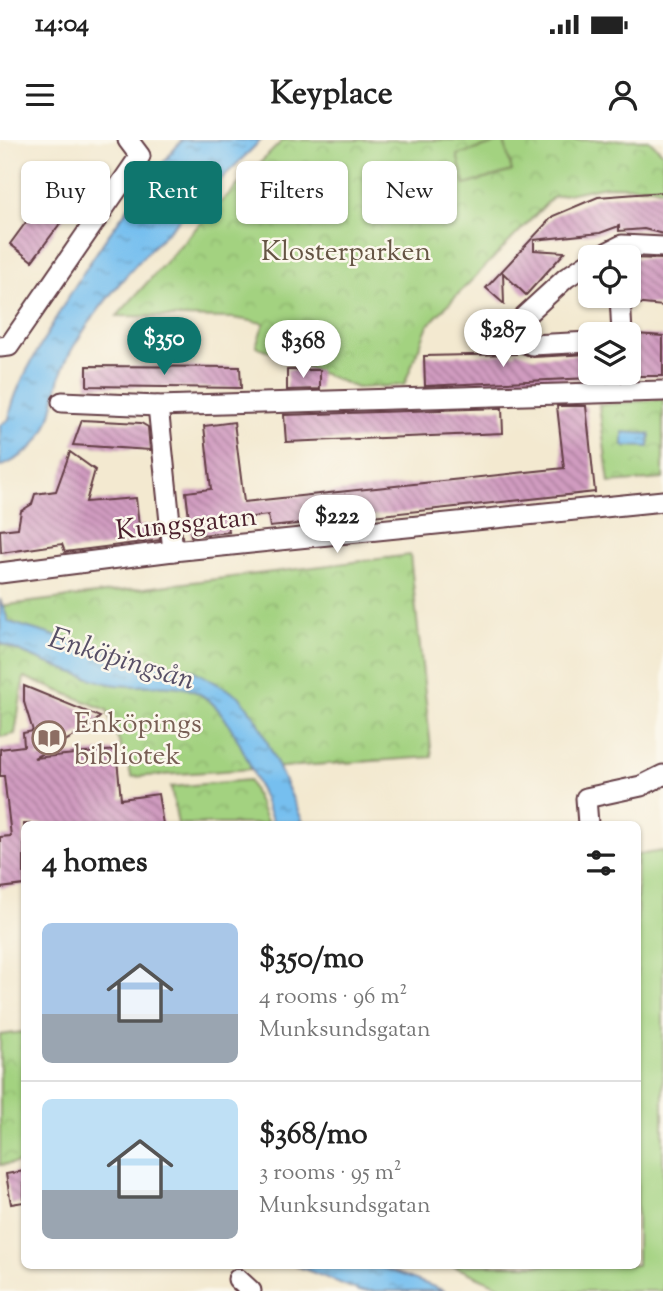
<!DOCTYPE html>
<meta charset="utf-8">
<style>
:root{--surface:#fff;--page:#f2f2f2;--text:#222;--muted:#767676;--line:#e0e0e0;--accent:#0f766e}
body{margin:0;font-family:"Sorts Mill Goudy",serif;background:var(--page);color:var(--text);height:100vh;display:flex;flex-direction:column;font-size:26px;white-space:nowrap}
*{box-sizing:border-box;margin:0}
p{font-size:23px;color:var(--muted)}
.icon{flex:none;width:38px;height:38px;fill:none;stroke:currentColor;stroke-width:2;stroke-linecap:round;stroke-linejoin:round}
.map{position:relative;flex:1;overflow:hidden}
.details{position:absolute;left:21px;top:681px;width:620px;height:448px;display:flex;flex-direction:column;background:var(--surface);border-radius:10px;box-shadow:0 2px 5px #0004}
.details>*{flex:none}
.top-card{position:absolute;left:21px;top:21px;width:621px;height:63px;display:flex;gap:14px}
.controls{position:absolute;left:578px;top:105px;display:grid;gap:14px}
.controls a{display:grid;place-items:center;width:63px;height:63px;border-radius:10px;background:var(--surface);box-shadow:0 2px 5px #0004;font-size:35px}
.price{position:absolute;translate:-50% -60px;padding:0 16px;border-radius:24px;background:#fff;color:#222;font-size:23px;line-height:46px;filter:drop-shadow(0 2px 4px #0008)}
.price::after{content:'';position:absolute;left:50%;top:42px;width:21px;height:16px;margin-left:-10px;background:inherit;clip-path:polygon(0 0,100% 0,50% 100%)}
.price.active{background:var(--accent);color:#fff}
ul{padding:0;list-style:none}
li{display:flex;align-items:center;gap:21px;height:175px;padding:0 21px}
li+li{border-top:2px solid var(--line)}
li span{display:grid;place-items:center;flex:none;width:196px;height:140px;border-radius:10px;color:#555}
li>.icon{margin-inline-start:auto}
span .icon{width:84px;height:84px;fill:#fffc;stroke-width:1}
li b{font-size:30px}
h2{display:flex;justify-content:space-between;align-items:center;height:84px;padding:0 21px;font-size:30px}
.pill{padding:0 24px;border-radius:10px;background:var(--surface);box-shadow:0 2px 5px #0004;font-size:24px;line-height:63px}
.pill.active{background:var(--accent);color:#fff}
.status{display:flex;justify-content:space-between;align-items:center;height:49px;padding:0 35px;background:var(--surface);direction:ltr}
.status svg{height:19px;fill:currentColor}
header{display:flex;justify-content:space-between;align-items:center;height:91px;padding:0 21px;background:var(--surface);font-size:32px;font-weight:700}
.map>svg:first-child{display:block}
.park{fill:url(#park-crowns);stroke:#767856;stroke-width:2}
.garden{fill:#a3d280;stroke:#767856;stroke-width:2}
.water{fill:url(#water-ripples);stroke:#606f8d;stroke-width:2}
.building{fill:url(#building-back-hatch)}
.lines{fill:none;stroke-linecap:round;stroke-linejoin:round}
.minor-casing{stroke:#633d44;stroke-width:23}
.minor{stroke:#fff;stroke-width:19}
.labels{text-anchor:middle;stroke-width:5;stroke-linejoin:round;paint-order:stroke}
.park-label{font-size:28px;fill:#655544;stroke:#fbf7ec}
.street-label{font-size:28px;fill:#4a1f2b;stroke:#fbf7ec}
.education-label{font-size:28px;fill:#785e54;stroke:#fbf7ec;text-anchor:start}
.water-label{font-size:30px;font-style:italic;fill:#574f66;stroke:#fbf7ec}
</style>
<div class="status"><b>14:04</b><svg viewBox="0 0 49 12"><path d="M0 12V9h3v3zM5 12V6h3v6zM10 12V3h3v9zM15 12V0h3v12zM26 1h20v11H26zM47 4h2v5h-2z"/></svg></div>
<header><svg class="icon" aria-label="menu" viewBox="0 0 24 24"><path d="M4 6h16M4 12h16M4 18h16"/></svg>Keyplace<svg class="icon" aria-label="person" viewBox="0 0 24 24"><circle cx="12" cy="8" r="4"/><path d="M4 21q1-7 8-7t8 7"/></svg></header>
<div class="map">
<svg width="663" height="1151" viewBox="0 0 663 1151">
<defs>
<pattern id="park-crowns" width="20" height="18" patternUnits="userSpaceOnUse" patternTransform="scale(1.75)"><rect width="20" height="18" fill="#a3d280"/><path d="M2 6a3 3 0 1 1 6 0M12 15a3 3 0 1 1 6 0" fill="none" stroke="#8eb46f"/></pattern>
<pattern id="water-ripples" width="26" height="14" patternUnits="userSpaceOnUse" patternTransform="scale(1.75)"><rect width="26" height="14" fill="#76bfef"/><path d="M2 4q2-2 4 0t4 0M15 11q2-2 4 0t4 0" fill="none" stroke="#639bc2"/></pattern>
<pattern id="building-back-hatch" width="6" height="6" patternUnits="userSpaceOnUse" patternTransform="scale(1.75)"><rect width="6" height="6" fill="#d09bc0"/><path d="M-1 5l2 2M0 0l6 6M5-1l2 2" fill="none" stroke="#ab7e9c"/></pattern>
</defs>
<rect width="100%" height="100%" fill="#fbf7ec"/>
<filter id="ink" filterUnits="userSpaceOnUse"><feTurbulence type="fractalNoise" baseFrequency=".0143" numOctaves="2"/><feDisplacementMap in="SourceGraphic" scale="14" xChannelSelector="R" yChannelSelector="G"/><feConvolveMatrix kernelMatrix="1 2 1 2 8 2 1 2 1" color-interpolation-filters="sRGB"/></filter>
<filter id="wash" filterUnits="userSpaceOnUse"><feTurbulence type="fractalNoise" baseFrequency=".00686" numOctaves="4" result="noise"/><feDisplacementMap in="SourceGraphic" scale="28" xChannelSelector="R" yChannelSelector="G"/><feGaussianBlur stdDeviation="1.57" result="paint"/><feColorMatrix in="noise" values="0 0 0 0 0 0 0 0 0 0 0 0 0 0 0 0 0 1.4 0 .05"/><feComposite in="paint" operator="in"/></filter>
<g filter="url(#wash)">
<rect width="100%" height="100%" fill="#f3e9d0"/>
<!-- park -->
<g class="park">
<path d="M283,0h366l14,13v37l-11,-3 -46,-1 -53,11 -125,128 -24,60 -47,3 -101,-42 8,-23 -31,-5 -116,-2 89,-99z"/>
<path d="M663,259v80l-54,4 -10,-78z"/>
<path d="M410,415l22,202 -300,20 -25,-67 -83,-33 -9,57 -15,3v-131z"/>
<path d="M249,640l19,44h-90l-7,-37z"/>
<path d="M24,892v130l-24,3v-130z"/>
</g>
<!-- garden -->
<g class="garden">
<path d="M504,1l8,30 -47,14 -8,-30z"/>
<path d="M663,711v440h-153l-59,-26h186v-410z"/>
</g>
<!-- water -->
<g class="water">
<path d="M182,0h79c-64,65 -139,127 -187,206 -32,51 -5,92 -74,121v-42l9,-6c4,-26 19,-51 32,-74 39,-73 87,-142 141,-205z"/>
<path d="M623,292l27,2 -1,13 -26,-1z"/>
<path d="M0,459l9,23 126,38 56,9 48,27 19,25 46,103h-30c-15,-35 -28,-75 -50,-107 -35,-49 -75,-23 -118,-34 -35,-10 -73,-25 -106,-40z"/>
<path d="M294,1125h82l69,26h-85z"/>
</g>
<g id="blocks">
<!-- building -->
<g class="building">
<path d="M59,37l23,17 -50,67 -22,-17z"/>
<path d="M663,52v42l-19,-5 -25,2v-5l-19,7 -66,7v10l31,2 -39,43 -23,-22 1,31 -18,-16 67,-72 45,-19z"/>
<path d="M628,118l35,1v47l-30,-3 -5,-16z"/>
<path d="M636,194l27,2v40h-30l-1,-12h5z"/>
<path d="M516,211l17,6 57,-3v24l-165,8 -1,-30 92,-2z"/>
<path d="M87,226l153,1 1,21 -154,-2z"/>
<path d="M287,230h33v19l-33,1z"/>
<path d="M557,266h29l9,86 -325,35 -2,-12 -41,5 2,12 -38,4 -5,-44 25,-3 -7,-63 30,-4 10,80 320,-34z"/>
<path d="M502,268l1,25 -217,9 -2,-27z"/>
<path d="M82,280l59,3 7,4 2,23 -77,-5z"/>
<path d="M70,312l25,18 -9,32 50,-4 3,28 19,-1 2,15 -95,12 -3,-8 -61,9 -1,-23 18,-2 3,-17 11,-7 3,-10 21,-3z"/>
<path d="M24,546l76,31 -13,12 -53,29 82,-8 5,49 37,-5 5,30h-139v61l-24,3v-51l11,-1 -7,-60h-4v-27l24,-3 -1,-13 10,-2 -9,-29z"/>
<path d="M24,1031v31l-13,2 -5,-30z"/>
</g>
</g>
</g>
<g filter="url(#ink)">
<use href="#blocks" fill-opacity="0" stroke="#633d44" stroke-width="2"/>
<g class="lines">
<defs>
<g id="minor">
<path d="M598,117l24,-12 41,2"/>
<path d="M590,122l-24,16 -49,45v14l15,8 58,-3"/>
<path d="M620,156l2,38"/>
<path d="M0,207l9,-1 131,-190 -12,-16"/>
<path d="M62,262l96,4 505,-15"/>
<path d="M158,266l15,145"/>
<path d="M0,433l173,-22 490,-50"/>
<path d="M588,684l-2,-26 55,-12 22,-11"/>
<path d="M238,1139l13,12"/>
</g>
</defs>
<!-- minor casing -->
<use href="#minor" class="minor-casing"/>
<!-- minor -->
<use href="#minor" class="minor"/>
</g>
</g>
<!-- icons -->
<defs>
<symbol id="library-ring" viewBox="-11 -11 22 22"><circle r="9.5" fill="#fbf7ec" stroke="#8d6e63" stroke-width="1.5"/><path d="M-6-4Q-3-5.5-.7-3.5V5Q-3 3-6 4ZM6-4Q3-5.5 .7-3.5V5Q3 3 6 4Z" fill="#8d6e63"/></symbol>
</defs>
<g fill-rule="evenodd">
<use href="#library-ring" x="30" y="579" width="38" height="38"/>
</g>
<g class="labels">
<!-- park labels -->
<g class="park-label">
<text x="346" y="120">Klosterparken</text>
</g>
<!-- street labels -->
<g class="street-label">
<text transform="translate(186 382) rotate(-6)" y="10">Kungsgatan</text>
</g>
<!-- education labels -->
<g class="education-label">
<text x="74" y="592">Enköpings<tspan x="74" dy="32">bibliotek</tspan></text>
</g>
<!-- water labels -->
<g class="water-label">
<text transform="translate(122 518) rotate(17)" y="10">Enköpingsån</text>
</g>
</g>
</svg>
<div class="controls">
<a><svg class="icon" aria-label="locate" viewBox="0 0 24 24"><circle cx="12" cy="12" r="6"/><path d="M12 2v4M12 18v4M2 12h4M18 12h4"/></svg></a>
<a><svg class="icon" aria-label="layers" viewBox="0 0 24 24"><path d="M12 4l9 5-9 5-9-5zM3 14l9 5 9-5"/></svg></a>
</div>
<b class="price" style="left:503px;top:229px">$287</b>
<b class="price active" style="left:164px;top:237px">$350</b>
<b class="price" style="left:303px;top:240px">$368</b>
<b class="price" style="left:337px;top:415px">$222</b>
<div class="top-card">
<a class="pill">Buy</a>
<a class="pill active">Rent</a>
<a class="pill">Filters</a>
<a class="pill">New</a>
</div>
<section class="details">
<h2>4 homes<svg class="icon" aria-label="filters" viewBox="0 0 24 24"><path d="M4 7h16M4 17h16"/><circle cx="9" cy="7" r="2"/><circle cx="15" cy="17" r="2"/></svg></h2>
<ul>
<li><span style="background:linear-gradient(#a9c7e8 65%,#9aa5b1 0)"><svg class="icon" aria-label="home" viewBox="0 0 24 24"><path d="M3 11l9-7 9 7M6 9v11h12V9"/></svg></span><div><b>$350/mo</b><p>4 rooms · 96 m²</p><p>Munksundsgatan</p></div></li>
<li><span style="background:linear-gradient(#bfe0f5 65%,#9aa5b1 0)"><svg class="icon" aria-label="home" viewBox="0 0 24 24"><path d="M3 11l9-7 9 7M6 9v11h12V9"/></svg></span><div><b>$368/mo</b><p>3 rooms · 95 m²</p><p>Munksundsgatan</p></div></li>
</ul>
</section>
</div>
